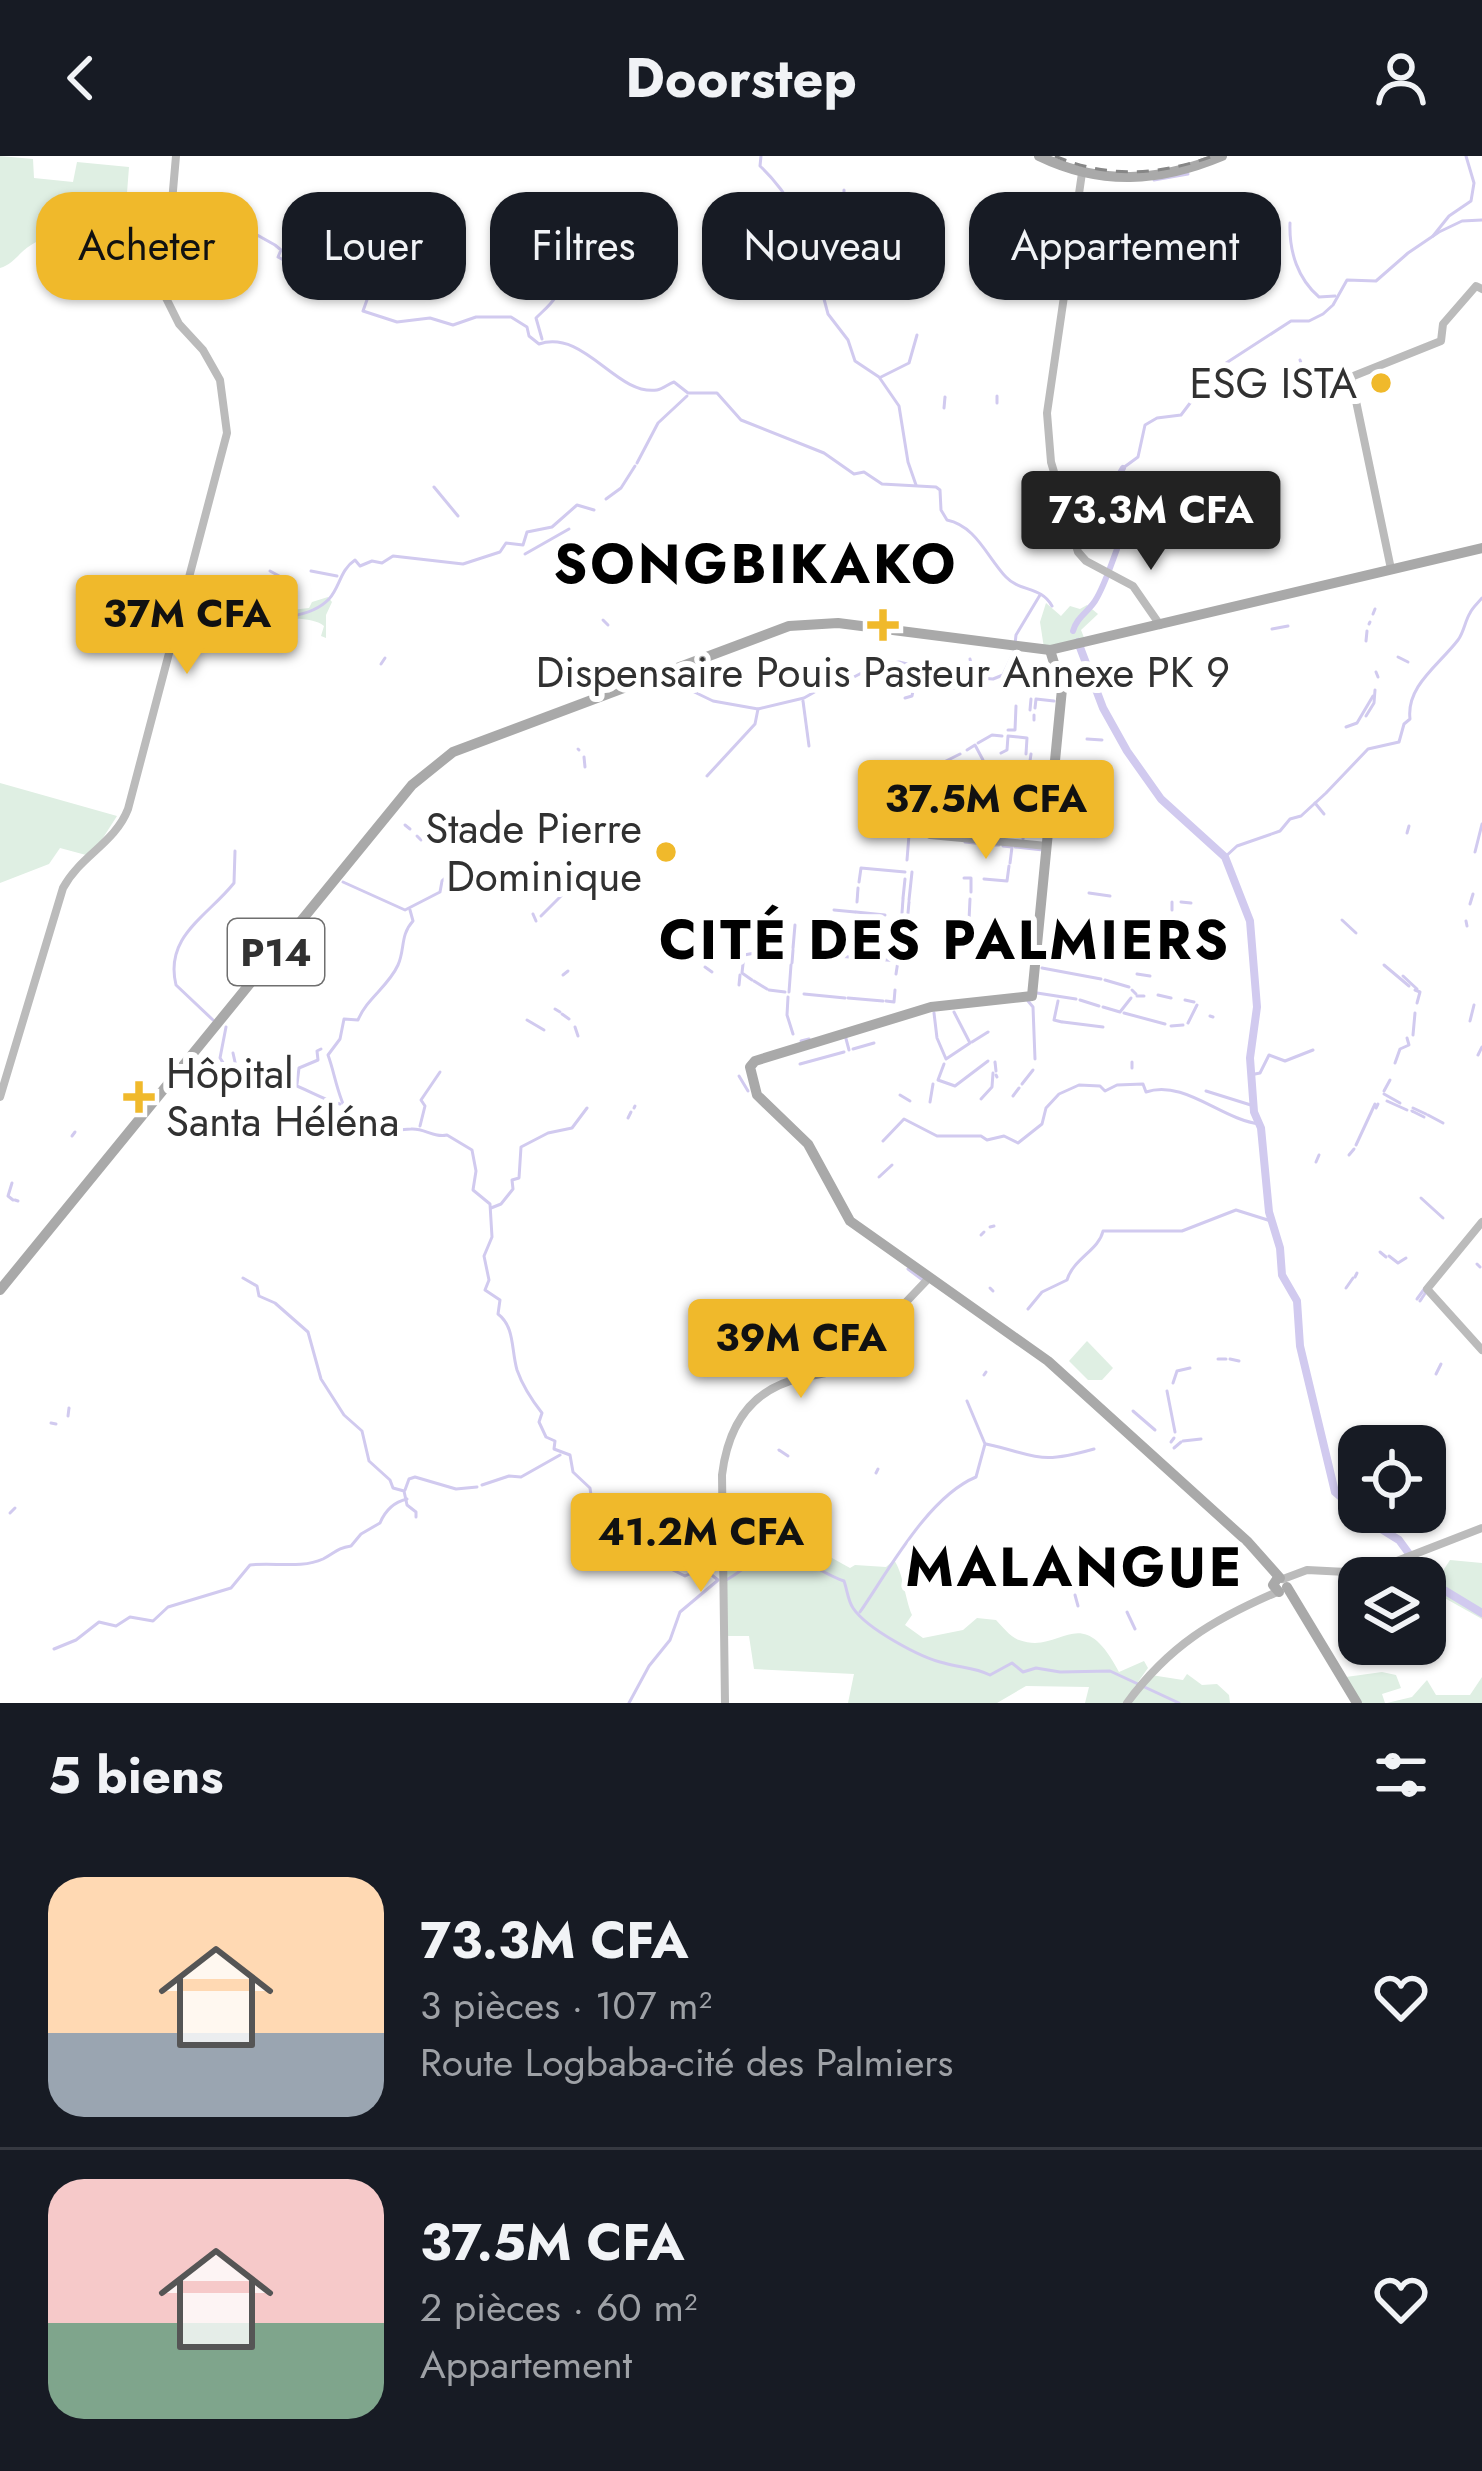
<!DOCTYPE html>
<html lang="fr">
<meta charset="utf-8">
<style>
:root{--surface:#171b24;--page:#20242c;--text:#f1f3f6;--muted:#9ea1a6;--line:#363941;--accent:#f0b92b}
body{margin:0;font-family:Jost,sans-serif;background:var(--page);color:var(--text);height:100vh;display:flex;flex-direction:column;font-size:45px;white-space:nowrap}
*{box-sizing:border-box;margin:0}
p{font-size:39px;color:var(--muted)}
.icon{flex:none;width:66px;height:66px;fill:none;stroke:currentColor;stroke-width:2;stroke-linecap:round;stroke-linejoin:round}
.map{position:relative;height:1547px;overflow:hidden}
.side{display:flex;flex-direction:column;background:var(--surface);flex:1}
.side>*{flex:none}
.banner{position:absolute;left:36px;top:36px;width:1410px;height:108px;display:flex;gap:24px}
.fabs{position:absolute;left:1338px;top:1269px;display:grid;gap:24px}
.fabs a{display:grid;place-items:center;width:108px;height:108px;border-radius:24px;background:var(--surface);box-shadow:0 3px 9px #0004;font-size:60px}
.price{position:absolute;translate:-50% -102px;padding:0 27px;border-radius:12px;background:var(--accent);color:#111;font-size:39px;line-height:78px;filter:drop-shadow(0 3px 6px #0008)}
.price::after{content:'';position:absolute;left:50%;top:72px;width:36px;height:27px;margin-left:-18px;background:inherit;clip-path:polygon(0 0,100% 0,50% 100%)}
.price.on{background:#222;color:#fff}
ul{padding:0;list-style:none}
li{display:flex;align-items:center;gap:36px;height:300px;padding:0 48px}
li+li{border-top:3px solid var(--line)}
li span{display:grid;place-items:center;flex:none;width:336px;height:240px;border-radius:36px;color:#555}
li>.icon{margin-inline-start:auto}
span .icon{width:144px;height:144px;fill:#fffc;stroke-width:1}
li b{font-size:51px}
h2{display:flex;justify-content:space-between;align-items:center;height:144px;padding:0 48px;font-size:51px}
.pill{padding:0 42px;border-radius:36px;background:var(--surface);box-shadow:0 3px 9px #0004;font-size:42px;line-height:108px}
.pill.on{background:var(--accent);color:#111}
header{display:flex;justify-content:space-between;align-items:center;height:156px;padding:0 48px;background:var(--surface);font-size:54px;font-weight:700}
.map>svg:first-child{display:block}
.green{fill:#dfefe3}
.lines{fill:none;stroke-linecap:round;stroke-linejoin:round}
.stream{stroke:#d1caef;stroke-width:3}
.canal{stroke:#d1caef;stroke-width:6}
.river{stroke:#d1caef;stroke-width:8}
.secondary{stroke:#bbb;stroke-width:8}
.primary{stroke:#a9a9a9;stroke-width:10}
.rail{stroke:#868686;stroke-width:3;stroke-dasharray:12 9;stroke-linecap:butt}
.poi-dot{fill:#f0b92b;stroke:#fff;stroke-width:4.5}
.labels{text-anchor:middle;stroke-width:12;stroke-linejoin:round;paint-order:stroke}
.shield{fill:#fff;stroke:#6f6f6f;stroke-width:3}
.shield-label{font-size:39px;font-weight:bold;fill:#313131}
.poi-label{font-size:42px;fill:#313131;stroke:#fff;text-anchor:end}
.district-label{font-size:54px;font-weight:bold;letter-spacing:3px;fill:#000;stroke:#fff}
</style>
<header><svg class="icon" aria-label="back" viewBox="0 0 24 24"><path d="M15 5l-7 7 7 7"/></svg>Doorstep<svg class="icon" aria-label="person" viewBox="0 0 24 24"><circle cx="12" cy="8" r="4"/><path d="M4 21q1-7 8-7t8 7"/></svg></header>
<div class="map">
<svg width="1482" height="1547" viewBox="0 0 1482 1547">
<rect width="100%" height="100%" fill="#fff"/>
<!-- green -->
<g class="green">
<path d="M0,0l33,3 1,19 39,4 4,-20 52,5 -2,26 37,5 -3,48 -52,-3 -8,9c-20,-21 -44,-23 -70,-7 -12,7 -17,19 -31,23z"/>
<path d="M328,441l4,5 -6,13v23l-5,-2 3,-10c-17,-13 -57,-6 -76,3l-16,-14 9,-6 33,3 35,-4 3,-6z"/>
<path d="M1046,447l15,13 9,-10 10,3 7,-4 11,9 -17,16 4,10 -41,8 -4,-26z"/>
<path d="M0,627l117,33 -16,25 -15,14 -26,-7 -11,16 -49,19z"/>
<path d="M1087,1185l26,27 -11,12h-14l-19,-19z"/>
<path d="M764,1354l14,1 12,14 13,5 -7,8 54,30 5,-3 31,2 8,-7c9,12 11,39 18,55l-7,10 18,13 40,-8 14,-12 19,2c7,7 14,17 23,20 43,16 61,-42 100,32l25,-11 4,7 -25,35h-38l4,-16 -63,-1 -29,17h-149l6,-29 -100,-5 -5,-33h-21l-6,-79 34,-20z"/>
<path d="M1418,1401l19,23 13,-20 32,3v56l-41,-23h-16v-18h-13l5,-3 -8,-15z"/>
<path d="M1382,1516l14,3 5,13 -19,6 3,9h-24l-15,-26z"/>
<path d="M1187,1518l15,11 15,-1 12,11 1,8h-99l20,-28 32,5z"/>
<path d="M1482,1521v26h-95l25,-6 15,-17 9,15h34z"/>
</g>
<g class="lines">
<!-- stream -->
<g class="stream">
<path d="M761,0l-1,10c17,16 27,30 38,50l21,-1"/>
<path d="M1154,24l34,-6"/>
<path d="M844,34v7"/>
<path d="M814,61l9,23 -1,23 -6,6 12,45 20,26 7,21 24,16 20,29 9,56 8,23"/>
<path d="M1290,67c-1,29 8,56 29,74l16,-1"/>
<path d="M1433,80l16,-20 22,-15 3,-18 -8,-27"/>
<path d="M181,82l24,-2 29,-14 41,23 6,5 -3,7 22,12 10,15c20,1 41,0 58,13l-5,14 34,11 33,-4 23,7 23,-8h35l16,10 2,9 10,8c46,-15 77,52 118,46 6,-1 11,-6 17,-8l14,11h29l24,27 83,33 30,21 10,-2 18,12 54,3 4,3 1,20 6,10c29,6 40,37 59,57 14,15 35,9 46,29"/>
<path d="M1151,92v11"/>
<path d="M1151,105l1,19"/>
<path d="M542,183l-6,-21c12,-12 29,-24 21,-42"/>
<path d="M1300,204l3,9"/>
<path d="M1329,212l5,12"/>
<path d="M881,221l28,-14 8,-28"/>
<path d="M997,247v-7"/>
<path d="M944,252l1,-11"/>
<path d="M637,307l21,-40 29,-27"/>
<path d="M1123,312l15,-11 7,-32 12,-7 24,-3 19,-25 3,-12 88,-57h18l14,-7 10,-9 14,-25 29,1 32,-28 31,-21 23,-11 20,-1"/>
<path d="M434,331l24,29"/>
<path d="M606,343l15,-11 14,-22"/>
<path d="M525,398l44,-25"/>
<path d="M270,415l11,6"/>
<path d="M311,415l26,5"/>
<path d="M1373,458l2,-5"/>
<path d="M235,462c28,0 72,4 94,-19 11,-12 11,-29 26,-39l5,6 12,-5 10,2 11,-7 70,8 37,-12 6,-9 17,2 4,-13 25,-5 25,-22 17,5"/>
<path d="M603,464l5,5"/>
<path d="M1369,468l1,-2"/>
<path d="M1272,473l16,-3"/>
<path d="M1366,485l1,-10"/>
<path d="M1015,488l1,-9 24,-40"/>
<path d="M1398,501l10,5"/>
<path d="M970,503l2,10"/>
<path d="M381,508l4,-6"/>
<path d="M1376,516l2,5"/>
<path d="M686,532l27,13 45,8 46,-11 35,-20h13l23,-12 24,-4 17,4 -2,8 31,14"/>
<path d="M905,542l7,-2 2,-10 58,3 7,-11 14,1 10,-4 11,-23"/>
<path d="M803,545l6,45"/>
<path d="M1035,552l1,-9 18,2"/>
<path d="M1030,554l1,-11"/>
<path d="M1366,560l8,-13 1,-13"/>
<path d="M1034,564v-5"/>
<path d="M1346,571l11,-4 16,-27"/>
<path d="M1008,574h7l1,-24"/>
<path d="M1087,583l15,1"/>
<path d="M978,587l14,-8 10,1"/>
<path d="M578,593l1,1"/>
<path d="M967,594l8,-5 8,15"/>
<path d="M1001,597l6,-3 1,-14 19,2 -1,16"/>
<path d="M584,601l1,10"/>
<path d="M942,607l18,-9"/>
<path d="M1029,612l2,-14"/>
<path d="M931,614l5,-3"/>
<path d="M1029,618h13"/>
<path d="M922,619l5,-3 6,9"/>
<path d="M1005,619l19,-3"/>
<path d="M707,620l48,-52 3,-15"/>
<path d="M966,626l-3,-5 22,-13 8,13"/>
<path d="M934,628l3,4"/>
<path d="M1028,629v-8"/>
<path d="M983,631l12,-7 7,12"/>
<path d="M1023,631l1,-10"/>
<path d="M888,638l26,-15"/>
<path d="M942,641l4,7"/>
<path d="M1315,647l9,11"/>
<path d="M944,653l23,-13"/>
<path d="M949,664l1,-13"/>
<path d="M1003,664v-3"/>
<path d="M1019,665l3,-29"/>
<path d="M405,669l5,4"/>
<path d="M987,670l2,-15"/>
<path d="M974,673l1,-12 13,-6 13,1 3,-11"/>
<path d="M999,673v-7"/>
<path d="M915,674l16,-14"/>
<path d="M1407,677l2,-7"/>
<path d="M900,678l9,1 -2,25"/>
<path d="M417,680l4,4"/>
<path d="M1001,681l1,-5"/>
<path d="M1023,683l3,-34"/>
<path d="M965,686l19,2"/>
<path d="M995,689h4"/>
<path d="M1003,690l9,1 -2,16"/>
<path d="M1015,691l28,3"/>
<path d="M1475,696l7,-28"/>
<path d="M1225,701l12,-11 43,-15 10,-12 11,-3 25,-23 42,-44 31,-7 5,-18 6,-5c-4,-33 29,-54 48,-79 6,-8 7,-19 12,-27 3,-6 8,-10 12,-15"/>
<path d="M964,722h7v14"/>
<path d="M984,723l23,2 2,-15"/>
<path d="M343,726l62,28 35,-18 2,-11 8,-7"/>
<path d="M859,726l2,-14 44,4"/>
<path d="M1089,737l21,3"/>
<path d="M903,742l2,-19"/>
<path d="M909,744l3,-28"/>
<path d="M857,746l1,-14"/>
<path d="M1181,746l10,1"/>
<path d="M1470,748l3,-10"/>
<path d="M410,754l3,11c-13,14 -8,29 -15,44 -10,22 -31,33 -40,55l-14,-1 -4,20 -12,16c11,29 13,82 55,78 10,-1 18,-4 28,-4 14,-1 22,9 36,6l25,15 4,21 -3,19 17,14 2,33 -8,19 5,24 -4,10 15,10 -2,14c17,13 13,35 19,56 6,17 14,29 25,43l-3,9 7,15 9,4 -1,8 16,6 3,17 17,16 1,7 10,3 6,13 6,2 3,11 11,-1 13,12h11l9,17 11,7v10l14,7 18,-8 15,12"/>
<path d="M834,754l21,2"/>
<path d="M1172,754v-8"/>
<path d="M856,756l29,3"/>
<path d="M902,757l1,-14"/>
<path d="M908,757l1,-11"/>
<path d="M533,758l3,7"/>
<path d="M541,760l21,-21"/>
<path d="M969,764l1,-21"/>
<path d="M1342,764l14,13"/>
<path d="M1466,765l1,5"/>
<path d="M1154,784l9,1"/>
<path d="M899,786l3,-25"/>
<path d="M793,792l2,-23"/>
<path d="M1018,794l16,1"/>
<path d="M758,796l28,-1"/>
<path d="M816,798l33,3"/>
<path d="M853,801l45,4 -2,13"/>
<path d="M898,801l1,-12"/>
<path d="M904,802l4,-41"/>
<path d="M792,807l1,-13"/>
<path d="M1384,809l25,21"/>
<path d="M705,811l7,5"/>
<path d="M1042,812l59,11"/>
<path d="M1137,818l13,2"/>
<path d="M563,819l5,-4"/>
<path d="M1403,820l14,13"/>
<path d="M752,824l-10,-7 2,-18 11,-2"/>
<path d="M1105,824l24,7"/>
<path d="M754,825l13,8"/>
<path d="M739,829l1,-10"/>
<path d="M769,834l16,2"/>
<path d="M1132,834l4,4"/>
<path d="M1415,834l5,2 -3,11"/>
<path d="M789,836l2,-27"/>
<path d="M1037,837l39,6"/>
<path d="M804,838l41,4"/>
<path d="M1158,839l13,3"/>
<path d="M1137,840h7"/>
<path d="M788,841l-1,18 6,19"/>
<path d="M848,842l35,3"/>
<path d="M1080,844l19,6"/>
<path d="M1185,844l9,2"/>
<path d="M886,845l8,1 1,-12"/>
<path d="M1028,845l5,6 2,52"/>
<path d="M1058,845l-4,19 8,2"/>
<path d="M1103,851l17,5 11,-14"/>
<path d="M555,853l5,3"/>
<path d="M934,857l3,25 9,21 24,-16 -16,-31"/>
<path d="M1124,857l41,11"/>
<path d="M562,858l7,5"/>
<path d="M1210,860l3,1"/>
<path d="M213,864l-37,-35c-12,-49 32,-69 58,-102l1,-32"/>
<path d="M527,864l17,10"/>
<path d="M1470,865l4,-16"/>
<path d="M1063,866l40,5"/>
<path d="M1188,867l9,-18"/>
<path d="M1171,870l12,-1"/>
<path d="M226,871l-6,31c13,25 45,17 69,25 18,6 34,17 51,21"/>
<path d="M575,871l3,9"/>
<path d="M845,879l4,15"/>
<path d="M1413,879l2,-22"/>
<path d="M801,885l8,-2"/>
<path d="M972,886l16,-10"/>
<path d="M853,893l21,-6"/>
<path d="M233,897l4,18"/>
<path d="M1478,899l4,-8"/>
<path d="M995,906l1,9"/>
<path d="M1132,906v6"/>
<path d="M1395,907l5,-14 9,-4 -2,-7"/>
<path d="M800,908l44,-12"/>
<path d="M944,908l-6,16 17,6 33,-25"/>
<path d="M996,919l1,2"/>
<path d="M1250,919l10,-2 9,-18 16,6 28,-11"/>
<path d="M739,920l9,15"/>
<path d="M297,928l2,-16 19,-8 -1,-9 4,-2"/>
<path d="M1022,928l11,-14"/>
<path d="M1206,935l48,15"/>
<path d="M1384,935l6,-11"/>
<path d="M1384,938l16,9"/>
<path d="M900,939l10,6"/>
<path d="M1013,940l6,-8"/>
<path d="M981,943l11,-12 1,-14"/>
<path d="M1387,945l20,9"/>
<path d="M930,946l3,-18"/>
<path d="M634,952l1,-2"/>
<path d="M1376,952l2,-4"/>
<path d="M1413,952l13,6"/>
<path d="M1412,955l12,6"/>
<path d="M1428,959l15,8"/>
<path d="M628,962l3,-6"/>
<path d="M420,970l5,-20 -4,-6 19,-28"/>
<path d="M72,980l3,-4"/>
<path d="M883,985l21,-22 33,17h44l6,4 17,-4 14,7 24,-19 4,-16 13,-14 20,-9 21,1 5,5 12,-6 26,-1 3,8c38,-13 76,28 114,32"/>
<path d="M1356,989l19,-41"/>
<path d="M1349,999l5,-6"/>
<path d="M1316,1006l3,-7"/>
<path d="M879,1021l13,-12"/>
<path d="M12,1027l-4,13 5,4"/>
<path d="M1421,1042l22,20"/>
<path d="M15,1044l3,1"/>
<path d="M491,1052l10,-4 12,-15 -1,-9 7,-2 2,-31 27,-14 24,-5 15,-20"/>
<path d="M990,1071l4,-1"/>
<path d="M981,1079l3,-3"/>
<path d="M1380,1096l6,5"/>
<path d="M1389,1100l9,7 8,-5"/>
<path d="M1477,1108l3,3"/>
<path d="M908,1113l16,12"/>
<path d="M1355,1121l2,-4"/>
<path d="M243,1122l14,8 2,10 16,7 33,29 13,47 23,36 18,16 7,30 21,19 3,8 11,3 3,14 9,7v5"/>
<path d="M990,1132l3,3"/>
<path d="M1346,1132l7,-10"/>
<path d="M1417,1143l8,-11"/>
<path d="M1420,1145l6,-9"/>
<path d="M1028,1153l14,-17 25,-12c6,-21 32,-30 36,-49h79l54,-21 35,11"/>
<path d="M1218,1203h8"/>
<path d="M1230,1203l9,2"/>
<path d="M1436,1218l5,-10"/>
<path d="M984,1219l2,-3"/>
<path d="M1173,1227l4,-12 13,-3"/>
<path d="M1167,1235l8,41"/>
<path d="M1133,1255l22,19"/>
<path d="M68,1260l1,-8"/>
<path d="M51,1267l5,1"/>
<path d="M1183,1285l18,-2"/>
<path d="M1171,1286l3,-4"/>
<path d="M986,1288c54,12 51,21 108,5"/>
<path d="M1174,1292l7,-6"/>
<path d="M779,1294l9,6"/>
<path d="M876,1317l2,-4"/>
<path d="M482,1329l27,-9 12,1 39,-22"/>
<path d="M405,1334l4,-11 6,-2 41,12 21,-2"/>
<path d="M10,1357l5,-5"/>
<path d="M726,1424c14,-7 26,-20 39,-26 23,-9 56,20 79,27 3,8 4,20 9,27 14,21 68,50 91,55 17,5 30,4 46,12l22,-12 11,9 13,-4 24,4 50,-1 69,32"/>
<path d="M1075,1439l3,11"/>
<path d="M860,1456c29,-42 68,-115 116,-135l9,-33 -18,-43"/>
<path d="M1127,1456l8,17"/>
<path d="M54,1493l22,-9 23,-18 17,4 14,-9 23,4 15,-14 63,-19 19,-23c23,-3 51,4 73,-6 12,-6 14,-11 28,-13l10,-12 19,-11c5,-12 14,-21 27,-24"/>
<path d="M629,1547l20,-37 21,-26 10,-28 37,-31"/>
</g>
<!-- canal -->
<path class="canal" d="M1073,475c4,-14 14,-18 22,-30 9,-14 16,-36 22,-52 11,-26 -19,-43 6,-81"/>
<!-- river -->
<path class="river" d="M1078,486l25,66 24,43 34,48 64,58 25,64 7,86 -7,51 4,54 7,16 8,84 11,36 2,27 15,26 3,45 35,146 35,30 29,18 30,41 53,32"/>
<!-- secondary -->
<g class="secondary">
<path d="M1082,17l-35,240 4,49 27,90 8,9 47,25 27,39"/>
<path d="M1391,413l-40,-192 90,-36 2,-17 33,-38 6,3"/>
<path d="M930,679l117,11"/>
<path d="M0,941l63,-209c17,-32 52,-45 65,-79l99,-376 -7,-53 -17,-30 -24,-26 -15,-30 12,-138"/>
<path d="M1482,1066l-55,67 55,61"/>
<path d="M1283,1423l24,-9 59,3 116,-45"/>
<path d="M725,1547l-3,-228c6,-49 29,-86 79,-97 18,-4 30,-4 46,-14l81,-85"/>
<path d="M1127,1547c42,-57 85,-83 150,-111"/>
</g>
<!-- primary -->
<g class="primary">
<path d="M1039,0c62,30 121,26 183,0"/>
<path d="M1050,494l12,39 -30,307 -101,11 -176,54 -5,6 7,28 51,49 42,77 198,140 200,181 32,36"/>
<path d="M0,1134l412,-505 41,-33 336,-126 49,-3 212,27 432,-102"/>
<path d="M1277,1423l-4,6 6,7"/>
<path d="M1287,1431l70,116"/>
</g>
<!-- rail -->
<path class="rail" d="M1055,0c53,23 106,19 158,0"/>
</g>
<!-- markers -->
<g class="poi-dot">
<circle cx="1381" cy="227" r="12"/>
<path d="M877 451h12v12h12v12h-12v12h-12v-12h-12v-12h12z"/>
<circle cx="666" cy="696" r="12"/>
<path d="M133 923h12v12h12v12h-12v12h-12v-12h-12v-12h12z"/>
</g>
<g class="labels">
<!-- shield labels -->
<rect class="shield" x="228" y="763" width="96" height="66" rx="9"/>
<g class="shield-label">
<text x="276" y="810">P14</text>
</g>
<!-- poi labels -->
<g class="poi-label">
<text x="1357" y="242">ESG ISTA</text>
<text x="883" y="531" text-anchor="middle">Dispensaire Pouis Pasteur Annexe PK 9</text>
<text x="642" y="687">Stade Pierre<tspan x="642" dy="48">Dominique</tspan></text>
<text x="166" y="932" text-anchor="start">Hôpital<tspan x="166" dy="48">Santa Héléna</tspan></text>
</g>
<!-- district labels -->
<g class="district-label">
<text x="756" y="427">SONGBIKAKO</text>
<text x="945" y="803">CITÉ DES PALMIERS</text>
<text x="1075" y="1430">MALANGUE</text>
</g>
</g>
</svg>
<div class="fabs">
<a><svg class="icon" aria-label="locate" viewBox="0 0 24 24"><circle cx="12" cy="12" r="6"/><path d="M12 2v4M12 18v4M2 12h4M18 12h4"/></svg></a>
<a><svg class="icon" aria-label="layers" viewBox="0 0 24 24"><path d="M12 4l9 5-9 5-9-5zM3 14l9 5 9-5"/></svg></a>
</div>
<b class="price on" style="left:1151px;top:417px">73.3M CFA</b>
<b class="price" style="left:187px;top:521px">37M CFA</b>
<b class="price" style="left:986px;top:706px">37.5M CFA</b>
<b class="price" style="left:801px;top:1245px">39M CFA</b>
<b class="price" style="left:701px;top:1439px">41.2M CFA</b>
<div class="banner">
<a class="pill on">Acheter</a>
<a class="pill">Louer</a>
<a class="pill">Filtres</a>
<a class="pill">Nouveau</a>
<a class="pill">Appartement</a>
</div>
</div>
<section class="side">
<h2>5 biens<svg class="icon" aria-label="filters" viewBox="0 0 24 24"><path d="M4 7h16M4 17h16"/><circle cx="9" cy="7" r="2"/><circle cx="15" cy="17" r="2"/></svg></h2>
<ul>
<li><span style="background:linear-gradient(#ffd9b3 65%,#9aa5b1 0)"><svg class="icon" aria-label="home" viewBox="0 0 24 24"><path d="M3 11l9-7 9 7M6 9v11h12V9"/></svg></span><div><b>73.3M CFA</b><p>3 pièces · 107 m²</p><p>Route Logbaba-cité des Palmiers</p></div><svg class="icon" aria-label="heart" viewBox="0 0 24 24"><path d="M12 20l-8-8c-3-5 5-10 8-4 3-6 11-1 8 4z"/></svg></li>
<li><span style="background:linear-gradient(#f6c9c9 60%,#7fa58c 0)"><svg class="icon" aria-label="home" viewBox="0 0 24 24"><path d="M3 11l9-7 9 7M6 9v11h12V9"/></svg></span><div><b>37.5M CFA</b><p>2 pièces · 60 m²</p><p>Appartement</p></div><svg class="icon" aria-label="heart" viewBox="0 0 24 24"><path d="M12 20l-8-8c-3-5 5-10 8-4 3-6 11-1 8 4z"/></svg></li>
</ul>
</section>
